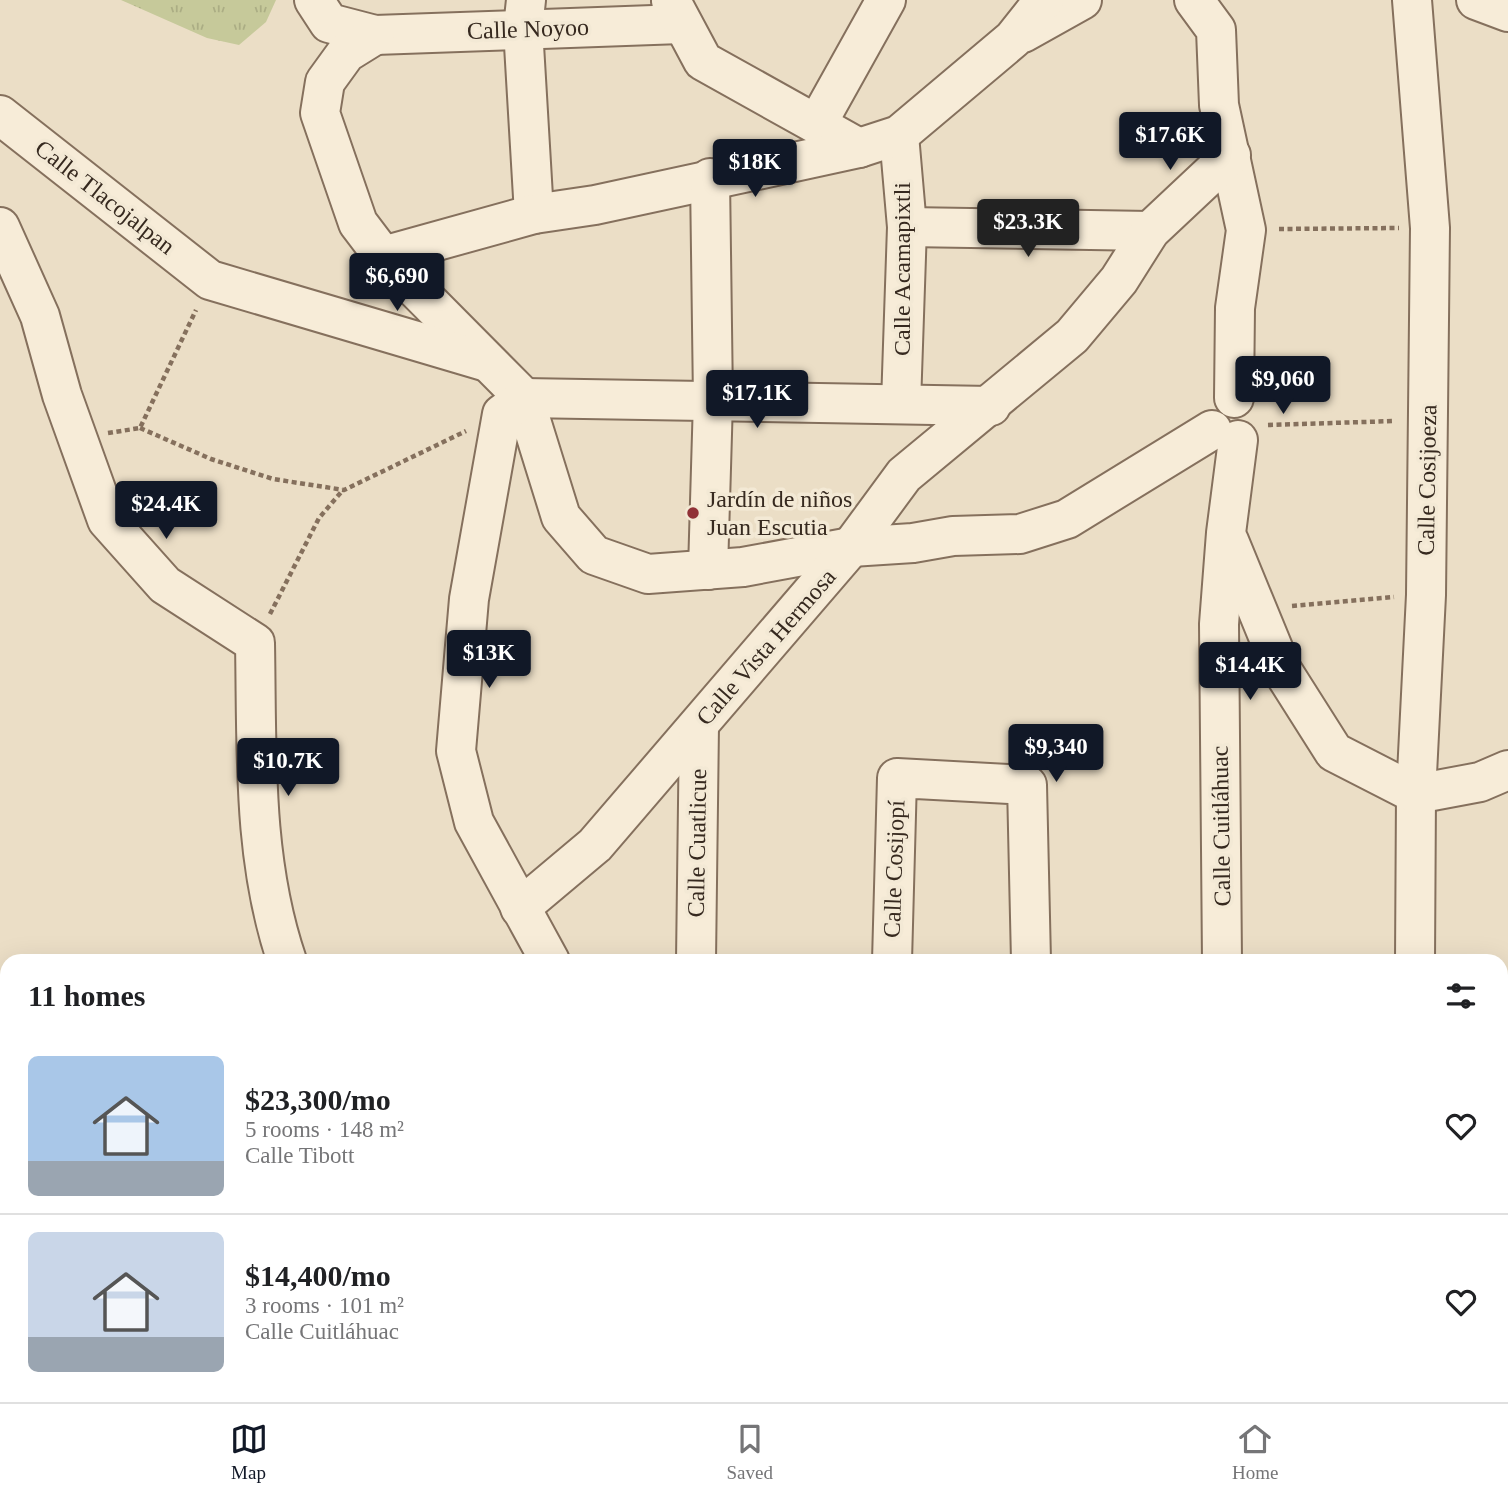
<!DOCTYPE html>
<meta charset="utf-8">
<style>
:root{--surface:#fff;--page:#f2f2f2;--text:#202124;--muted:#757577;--line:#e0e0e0;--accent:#111827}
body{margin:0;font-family:Georgia,serif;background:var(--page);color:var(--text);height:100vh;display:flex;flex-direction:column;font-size:26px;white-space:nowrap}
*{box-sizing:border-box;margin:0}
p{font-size:23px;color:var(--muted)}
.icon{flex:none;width:38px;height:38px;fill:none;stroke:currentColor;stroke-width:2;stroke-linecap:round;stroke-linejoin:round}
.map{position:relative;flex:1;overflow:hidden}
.drawer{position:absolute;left:0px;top:954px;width:1508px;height:450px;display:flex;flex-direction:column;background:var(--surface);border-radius:21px 21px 0 0;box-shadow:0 7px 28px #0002}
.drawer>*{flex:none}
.price{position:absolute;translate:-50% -60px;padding:0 16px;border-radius:7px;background:var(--accent);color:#fff;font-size:23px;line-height:46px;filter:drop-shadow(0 2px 4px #0008)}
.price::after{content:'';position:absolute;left:50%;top:42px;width:21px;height:16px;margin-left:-10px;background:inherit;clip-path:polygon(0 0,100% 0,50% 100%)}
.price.selected{background:#222;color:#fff}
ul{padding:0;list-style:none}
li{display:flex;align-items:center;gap:21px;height:175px;padding:0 28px}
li+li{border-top:2px solid var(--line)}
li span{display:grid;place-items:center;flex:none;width:196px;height:140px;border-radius:10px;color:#555}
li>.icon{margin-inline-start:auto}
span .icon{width:84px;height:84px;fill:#fffc;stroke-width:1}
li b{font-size:30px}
h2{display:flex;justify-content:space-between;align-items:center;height:84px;padding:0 28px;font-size:30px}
.tabs{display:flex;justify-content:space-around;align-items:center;height:98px;border-top:2px solid var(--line);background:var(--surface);font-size:19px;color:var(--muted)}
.tabs a{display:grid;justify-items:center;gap:4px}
.tabs .selected{color:var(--accent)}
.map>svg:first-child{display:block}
.park{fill:url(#park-tufts)}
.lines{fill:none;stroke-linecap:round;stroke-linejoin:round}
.minor-casing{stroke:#85705d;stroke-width:42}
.path{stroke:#85705d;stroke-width:4.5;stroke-dasharray:5 3.5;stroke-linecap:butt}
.minor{stroke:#f7ecd8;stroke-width:38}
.poi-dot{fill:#903136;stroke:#f3e9d5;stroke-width:2.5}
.labels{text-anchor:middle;stroke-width:7;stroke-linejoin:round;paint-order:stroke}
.street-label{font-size:24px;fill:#36291f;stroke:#f3e9d5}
.poi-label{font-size:24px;fill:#36291f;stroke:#f3e9d5;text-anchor:start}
</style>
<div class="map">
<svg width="1508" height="1402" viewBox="0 0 1508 1402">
<defs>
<pattern id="park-tufts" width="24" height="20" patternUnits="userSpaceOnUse" patternTransform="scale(1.75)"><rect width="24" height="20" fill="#c6c99a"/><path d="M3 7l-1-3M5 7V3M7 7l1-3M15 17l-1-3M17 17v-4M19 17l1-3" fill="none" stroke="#abad84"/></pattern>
</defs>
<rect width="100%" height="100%" fill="#ebdec6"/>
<!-- park -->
<path class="park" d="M121,0h155l-10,22 -27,23 -32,-7z"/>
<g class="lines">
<defs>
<g id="minor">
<path d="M314,0l15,23 46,12 306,-11"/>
<path d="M526,0l-3,28 11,186"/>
<path d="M1194,0l22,30 3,75 27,125 -11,78 -1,90"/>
<path d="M1412,0l18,228 -4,367 -10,199 -1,167"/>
<path d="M1476,0l32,12"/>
<path d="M671,1l32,60 156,87"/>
<path d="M1023,33l59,-33"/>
<path d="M375,35l-29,18 -21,29 -5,31 38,110 25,33 141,142 37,119 33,38 54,19 95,-7 108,-20 62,-4 40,-7 67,-2 47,-15 145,-89"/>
<path d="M0,115l210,165 274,81"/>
<path d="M818,122l68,-122"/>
<path d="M899,135l8,92 -6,177"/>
<path d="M0,227l40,89 22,79 45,125 58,65 90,58c2,107 -3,216 32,318"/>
<path d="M907,227l243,4"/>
<path d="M383,256l151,-42 61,-9 264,-57 40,-13 114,-96 31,-39"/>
<path d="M1229,541l53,129 52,82 82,42 64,-12 28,-12"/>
<path d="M708,570l5,-170 -3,-222"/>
<path d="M520,908l75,-63 256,-298 53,-72 168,-139 47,-56 31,-49 81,-76"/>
<path d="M550,961l-76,-139 -18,-71 13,-152 33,-185 22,-16 467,8"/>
<path d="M696,961l3,-236"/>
<path d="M892,961l5,-183 130,7 4,176"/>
<path d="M1222,961l-3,-337 7,-91 12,-93"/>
<path d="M0,1115l7,4"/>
<path d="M1502,1194l6,-1"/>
<path d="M482,1396l4,6"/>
<path d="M791,1396l41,6"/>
<path d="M1208,1396l5,6"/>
<path d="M1284,1396l3,6"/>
<path d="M41,1402l4,-6"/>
<path d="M322,1402l3,-6"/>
<path d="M580,1402l7,-6"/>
<path d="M870,1402l1,-6"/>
<path d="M965,1402l3,-6"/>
<path d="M1411,1402v-6"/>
</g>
</defs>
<!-- minor casing -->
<use href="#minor" class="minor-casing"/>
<!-- path -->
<g class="path">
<path d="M1279,229l120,-1"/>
<path d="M1268,425l127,-4"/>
<path d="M140,428l71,31 62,20 71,11 122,-59"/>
<path d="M108,433l32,-5 56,-118"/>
<path d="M1292,606l102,-9"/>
<path d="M270,614l49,-96 24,-28"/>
</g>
<!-- minor -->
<use href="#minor" class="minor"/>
</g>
<!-- markers -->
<circle class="poi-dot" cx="693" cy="513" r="7"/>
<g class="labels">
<!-- street labels -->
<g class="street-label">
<text transform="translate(528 29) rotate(-2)" y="8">Calle Noyoo</text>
<text transform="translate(105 197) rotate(38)" y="8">Calle Tlacojalpan</text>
<text transform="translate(902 269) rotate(-90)" y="8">Calle Acamapixtli</text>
<text transform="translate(1427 480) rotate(-89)" y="8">Calle Cosijoeza</text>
<text transform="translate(766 647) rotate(-49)" y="8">Calle Vista Hermosa</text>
<text transform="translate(1221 826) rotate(-91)" y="8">Calle Cuitláhuac</text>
<text transform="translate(697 843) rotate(-89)" y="8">Calle Cuatlicue</text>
<text transform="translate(894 869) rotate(-88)" y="8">Calle Cosijopí</text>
</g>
<!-- poi labels -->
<g class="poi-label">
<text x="707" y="507">Jardín de niños<tspan x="707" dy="28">Juan Escutia</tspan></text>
</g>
</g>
</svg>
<b class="price" style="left:1170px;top:172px">$17.6K</b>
<b class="price" style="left:755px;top:199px">$18K</b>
<b class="price selected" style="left:1028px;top:259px">$23.3K</b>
<b class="price" style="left:397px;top:313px">$6,690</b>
<b class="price" style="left:1283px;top:416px">$9,060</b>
<b class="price" style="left:757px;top:430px">$17.1K</b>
<b class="price" style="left:166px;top:541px">$24.4K</b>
<b class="price" style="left:489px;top:690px">$13K</b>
<b class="price" style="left:1250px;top:702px">$14.4K</b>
<b class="price" style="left:1056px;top:784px">$9,340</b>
<b class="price" style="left:288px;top:798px">$10.7K</b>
<section class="drawer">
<h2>11 homes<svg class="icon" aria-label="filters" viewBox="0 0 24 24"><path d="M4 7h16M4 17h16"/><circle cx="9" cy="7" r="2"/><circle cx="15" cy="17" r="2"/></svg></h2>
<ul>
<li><span style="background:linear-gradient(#a9c7e8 75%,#9aa5b1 0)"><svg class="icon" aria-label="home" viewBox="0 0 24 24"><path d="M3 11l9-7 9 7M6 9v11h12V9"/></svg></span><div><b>$23,300/mo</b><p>5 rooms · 148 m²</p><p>Calle Tibott</p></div><svg class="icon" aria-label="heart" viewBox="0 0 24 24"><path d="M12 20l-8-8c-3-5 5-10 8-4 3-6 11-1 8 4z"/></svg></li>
<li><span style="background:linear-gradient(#c9d6e8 75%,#9aa5b1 0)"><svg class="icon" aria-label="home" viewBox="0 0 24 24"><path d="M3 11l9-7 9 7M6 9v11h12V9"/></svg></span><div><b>$14,400/mo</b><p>3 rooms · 101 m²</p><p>Calle Cuitláhuac</p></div><svg class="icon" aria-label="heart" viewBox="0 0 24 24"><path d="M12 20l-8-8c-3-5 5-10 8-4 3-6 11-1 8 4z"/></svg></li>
</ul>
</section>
</div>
<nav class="tabs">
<a class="selected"><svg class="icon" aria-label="map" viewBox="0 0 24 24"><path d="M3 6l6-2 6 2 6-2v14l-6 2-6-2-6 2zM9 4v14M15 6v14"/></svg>Map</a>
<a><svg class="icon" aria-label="saved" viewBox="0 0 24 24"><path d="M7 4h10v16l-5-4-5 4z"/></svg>Saved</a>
<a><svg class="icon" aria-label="home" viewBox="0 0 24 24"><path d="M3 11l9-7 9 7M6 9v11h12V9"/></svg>Home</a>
</nav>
